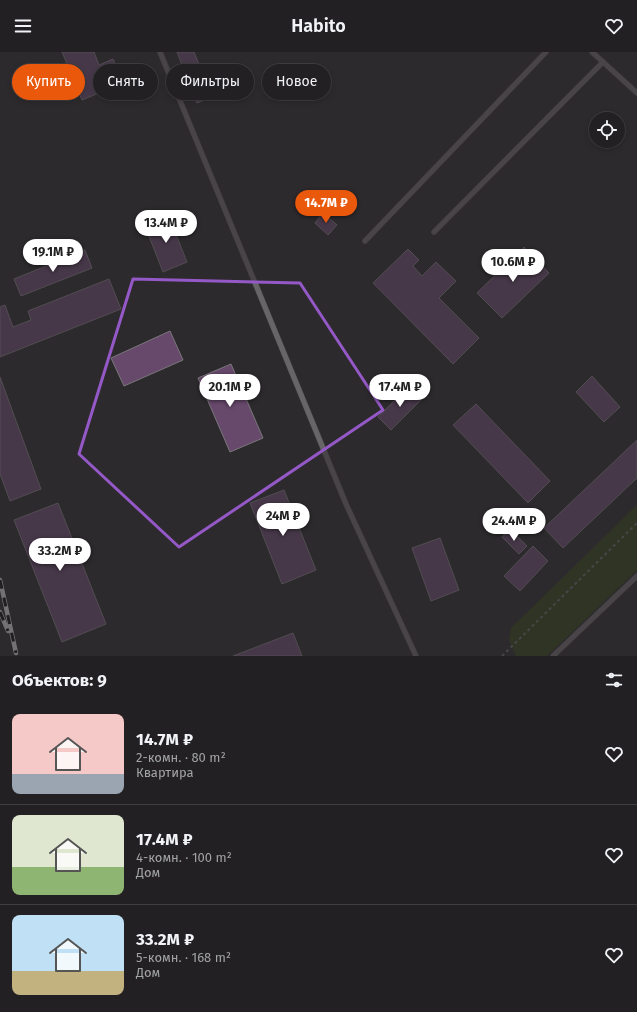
<!DOCTYPE html>
<html lang="ru">
<meta charset="utf-8">
<style>
:root{--surface:#222022;--page:#2e2d2f;--text:#f1f3f6;--muted:#a2a3a5;--line:#3f3e40;--accent:#ea580c}
body{margin:0;font-family:"Fira Sans",sans-serif;background:var(--page);color:var(--text);height:100vh;display:flex;flex-direction:column;font-size:15px;white-space:nowrap}
*{box-sizing:border-box;margin:0}
p{font-size:13px;color:var(--muted)}
.icon{flex:none;width:22px;height:22px;fill:none;stroke:currentColor;stroke-width:2;stroke-linecap:round;stroke-linejoin:round}
.map{position:relative;height:604px;overflow:hidden}
.panel{display:flex;flex-direction:column;background:var(--surface);flex:1}
.panel>*{flex:none}
.guide{position:absolute;left:12px;top:12px;width:400px;height:36px;display:flex;gap:8px}
.controls{position:absolute;left:589px;top:60px;display:grid;gap:8px}
.controls a{display:grid;place-items:center;width:36px;height:36px;border-radius:50%;background:var(--surface);box-shadow:0 2px 6px #0003,0 0 0 1px var(--line);font-size:20px}
.price{position:absolute;translate:-50% -34px;padding:0 9px;border-radius:14px;background:#fff;color:#222;font-size:13px;line-height:26px;filter:drop-shadow(0 1px 2px #0008)}
.price::after{content:'';position:absolute;left:50%;top:24px;width:12px;height:9px;margin-left:-6px;background:inherit;clip-path:polygon(0 0,100% 0,50% 100%)}
.price.on{background:var(--accent);color:#fff}
ul{padding:0;list-style:none}
li{display:flex;align-items:center;gap:12px;height:100px;padding:0 12px}
li+li{border-top:1px solid var(--line)}
li span{display:grid;place-items:center;flex:none;width:112px;height:80px;border-radius:8px;color:#555}
li>.icon{margin-inline-start:auto}
span .icon{width:48px;height:48px;fill:#fffc;stroke-width:1}
li b{font-size:17px}
h2{display:flex;justify-content:space-between;align-items:center;height:48px;padding:0 12px;font-size:17px}
.chip{padding:0 14px;border-radius:18px;background:var(--surface);box-shadow:0 2px 6px #0003,0 0 0 1px var(--line);font-size:14px;line-height:36px}
.chip.on{background:var(--accent);color:#fff}
header{display:flex;justify-content:space-between;align-items:center;height:52px;padding:0 12px;background:var(--surface);font-size:18px;font-weight:600}
.map>svg:first-child{display:block}
.green{fill:#33411a}
.building{fill:#67496c;stroke:#7a777b}
.lines{fill:none;stroke-linecap:round;stroke-linejoin:round}
.lane-casing{stroke:#4a484b;stroke-width:6}
.path{stroke:#696769;stroke-width:2;stroke-dasharray:3 3;stroke-linecap:butt}
.lane{stroke:#686569;stroke-width:5}
.rail-casing{stroke:#c9c8ca;stroke-width:4.5}
.rail{stroke:#141315;stroke-width:3;stroke-dasharray:9;stroke-linecap:butt}
.marked{fill:none;stroke:#9458c7;stroke-width:3;stroke-linejoin:round}
</style>
<header><svg class="icon" aria-label="menu" viewBox="0 0 24 24"><path d="M4 6h16M4 12h16M4 18h16"/></svg>Habito<svg class="icon" aria-label="heart" viewBox="0 0 24 24"><path d="M12 20l-8-8c-3-5 5-10 8-4 3-6 11-1 8 4z"/></svg></header>
<div class="map">
<svg width="637" height="604" viewBox="0 0 637 604">
<rect width="100%" height="100%" fill="#2d2a2d"/>
<!-- green -->
<path class="green" d="M637,453v65l-90,86h-31l-7,-16 2,-12z"/>
<!-- building -->
<g class="building">
<path d="M62,0h32l5,13 14,-6 10,24 -41,17z"/>
<path d="M177,0h17l18,45 -15,6z"/>
<path d="M323,161l14,12 -9,10 -13,-12z"/>
<path d="M169,165l18,45 -24,10 -18,-46z"/>
<path d="M524,195l25,26 -47,45 -25,-25z"/>
<path d="M408,197l11,11 -6,6 9,10 14,-14 20,19 -17,17 40,40 -26,26 -80,-81z"/>
<path d="M85,198l7,18 -71,28 -7,-17z"/>
<path d="M109,227l12,30 -121,48v-50l5,-2 8,22 18,-7 -3,-9z"/>
<path d="M170,279l13,29 -59,26 -13,-28z"/>
<path d="M231,312l32,74 -33,14 -32,-74z"/>
<path d="M592,324l28,31 -16,15 -28,-30z"/>
<path d="M0,325l41,112 -31,12 -10,-27z"/>
<path d="M410,333l13,13 -32,32 -13,-13z"/>
<path d="M476,352l74,77 -22,22 -75,-78z"/>
<path d="M637,388v38l-74,70 -19,-20z"/>
<path d="M284,438l32,80 -34,14 -32,-81z"/>
<path d="M58,451l48,121 -44,18 -48,-122z"/>
<path d="M510,477l17,17 -8,8 -17,-17z"/>
<path d="M440,486l19,52 -28,11 -19,-53z"/>
<path d="M533,494l15,15 -28,30 -16,-15z"/>
<path d="M293,581l9,23h-69z"/>
</g>
<g class="lines">
<defs>
<g id="lane">
<path d="M160,0l186,452 70,152"/>
<path d="M592,0l45,41"/>
<path d="M434,180l169,-170"/>
<path d="M365,189l181,-189"/>
<path d="M553,604l84,-80"/>
</g>
</defs>
<!-- lane casing -->
<use href="#lane" class="lane-casing"/>
<!-- path -->
<path class="path" d="M502,604l135,-133"/>
<!-- lane -->
<use href="#lane" class="lane"/>
<defs>
<g id="rail">
<path d="M0,528l16,73"/>
<path d="M0,560l8,19"/>
</g>
</defs>
<!-- rail casing -->
<use href="#rail" class="rail-casing"/>
<!-- rail -->
<use href="#rail" class="rail"/>
</g>
<!-- marked area -->
<path d="M0 0H637V604H0ZM133,227l167,4 83,127 -204,137 -100,-93z" fill="#2d2a2d" fill-opacity=".55" fill-rule="evenodd"/>
<path class="marked" d="M133,227l167,4 83,127 -204,137 -100,-93z"/>
</svg>
<div class="controls">
<a><svg class="icon" aria-label="locate" viewBox="0 0 24 24"><circle cx="12" cy="12" r="6"/><path d="M12 2v4M12 18v4M2 12h4M18 12h4"/></svg></a>
</div>
<b class="price on" style="left:326px;top:172px">14.7M ₽</b>
<b class="price" style="left:166px;top:192px">13.4M ₽</b>
<b class="price" style="left:53px;top:221px">19.1M ₽</b>
<b class="price" style="left:513px;top:231px">10.6M ₽</b>
<b class="price" style="left:230px;top:356px">20.1M ₽</b>
<b class="price" style="left:400px;top:356px">17.4M ₽</b>
<b class="price" style="left:283px;top:485px">24M ₽</b>
<b class="price" style="left:514px;top:490px">24.4M ₽</b>
<b class="price" style="left:60px;top:520px">33.2M ₽</b>
<div class="guide">
<a class="chip on">Купить</a>
<a class="chip">Снять</a>
<a class="chip">Фильтры</a>
<a class="chip">Новое</a>
</div>
</div>
<section class="panel">
<h2>Объектов: 9<svg class="icon" aria-label="filters" viewBox="0 0 24 24"><path d="M4 7h16M4 17h16"/><circle cx="9" cy="7" r="2"/><circle cx="15" cy="17" r="2"/></svg></h2>
<ul>
<li><span style="background:linear-gradient(#f6c9c9 75%,#9aa5b1 0)"><svg class="icon" aria-label="home" viewBox="0 0 24 24"><path d="M3 11l9-7 9 7M6 9v11h12V9"/></svg></span><div><b>14.7M ₽</b><p>2-комн. · 80 m²</p><p>Квартира</p></div><svg class="icon" aria-label="heart" viewBox="0 0 24 24"><path d="M12 20l-8-8c-3-5 5-10 8-4 3-6 11-1 8 4z"/></svg></li>
<li><span style="background:linear-gradient(#dfe7d0 65%,#8fb573 0)"><svg class="icon" aria-label="home" viewBox="0 0 24 24"><path d="M3 11l9-7 9 7M6 9v11h12V9"/></svg></span><div><b>17.4M ₽</b><p>4-комн. · 100 m²</p><p>Дом</p></div><svg class="icon" aria-label="heart" viewBox="0 0 24 24"><path d="M12 20l-8-8c-3-5 5-10 8-4 3-6 11-1 8 4z"/></svg></li>
<li><span style="background:linear-gradient(#bfe0f5 70%,#c2b280 0)"><svg class="icon" aria-label="home" viewBox="0 0 24 24"><path d="M3 11l9-7 9 7M6 9v11h12V9"/></svg></span><div><b>33.2M ₽</b><p>5-комн. · 168 m²</p><p>Дом</p></div><svg class="icon" aria-label="heart" viewBox="0 0 24 24"><path d="M12 20l-8-8c-3-5 5-10 8-4 3-6 11-1 8 4z"/></svg></li>
</ul>
</section>
